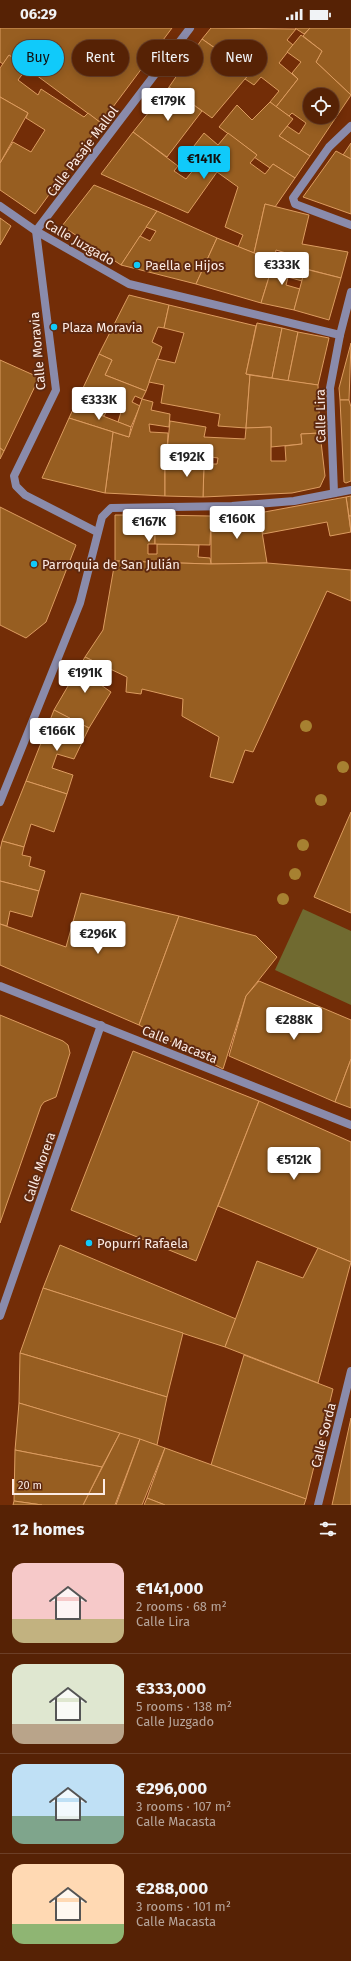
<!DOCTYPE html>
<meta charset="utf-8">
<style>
:root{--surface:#562205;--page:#5c2a0f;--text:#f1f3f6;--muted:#b6a49a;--line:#6c3f27;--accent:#10cafa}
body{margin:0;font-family:"Fira Sans",sans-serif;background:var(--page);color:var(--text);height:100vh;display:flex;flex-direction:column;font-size:15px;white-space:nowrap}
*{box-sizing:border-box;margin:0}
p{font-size:13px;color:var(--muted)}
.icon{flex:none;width:22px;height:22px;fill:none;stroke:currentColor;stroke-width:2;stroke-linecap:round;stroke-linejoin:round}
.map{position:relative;height:1477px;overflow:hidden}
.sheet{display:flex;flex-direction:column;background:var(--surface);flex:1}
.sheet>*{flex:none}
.hud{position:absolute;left:12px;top:12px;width:327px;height:36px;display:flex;gap:8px}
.buttons{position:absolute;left:303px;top:60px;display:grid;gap:8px}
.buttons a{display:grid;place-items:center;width:36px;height:36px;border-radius:50%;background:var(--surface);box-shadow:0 2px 10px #0003,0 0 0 1px var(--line);font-size:20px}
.scale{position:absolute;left:12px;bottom:10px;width:93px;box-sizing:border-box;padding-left:4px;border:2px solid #fcebe4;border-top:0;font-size:11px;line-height:14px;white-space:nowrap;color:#fcebe4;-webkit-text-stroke:3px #5f290f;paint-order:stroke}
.price{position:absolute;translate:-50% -34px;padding:0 9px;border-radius:4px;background:#fff;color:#222;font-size:13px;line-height:26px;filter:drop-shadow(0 1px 2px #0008)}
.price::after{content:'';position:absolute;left:50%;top:24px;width:12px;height:9px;margin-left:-6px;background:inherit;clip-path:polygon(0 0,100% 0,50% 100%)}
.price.current{background:var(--accent);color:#111}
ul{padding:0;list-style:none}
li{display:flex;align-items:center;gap:12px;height:100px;padding:0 12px}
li+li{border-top:1px solid var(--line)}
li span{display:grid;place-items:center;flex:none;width:112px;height:80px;border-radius:12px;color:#555}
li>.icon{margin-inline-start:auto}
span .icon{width:48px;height:48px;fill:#fffc;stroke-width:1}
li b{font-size:17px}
h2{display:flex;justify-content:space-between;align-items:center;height:48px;padding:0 12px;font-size:17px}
.chip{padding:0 14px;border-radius:18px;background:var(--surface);box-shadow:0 2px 10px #0003,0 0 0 1px var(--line);font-size:14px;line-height:36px}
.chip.current{background:var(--accent);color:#111}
.status{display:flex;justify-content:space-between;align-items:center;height:28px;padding:0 20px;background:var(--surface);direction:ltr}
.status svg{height:11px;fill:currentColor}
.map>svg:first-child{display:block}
.green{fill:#706a30}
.building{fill:#975e21;stroke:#dc9c60;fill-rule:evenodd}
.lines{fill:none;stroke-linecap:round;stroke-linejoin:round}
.street{stroke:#8a8bab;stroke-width:8}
.tree{fill:#a78131}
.poi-dot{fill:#10cafa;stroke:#5f290f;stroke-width:1.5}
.labels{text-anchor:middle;stroke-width:4;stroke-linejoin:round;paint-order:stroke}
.street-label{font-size:13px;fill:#fcebe4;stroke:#5f290f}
.poi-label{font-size:13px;fill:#fcebe4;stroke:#5f290f;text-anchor:start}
</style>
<div class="status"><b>06:29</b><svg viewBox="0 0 49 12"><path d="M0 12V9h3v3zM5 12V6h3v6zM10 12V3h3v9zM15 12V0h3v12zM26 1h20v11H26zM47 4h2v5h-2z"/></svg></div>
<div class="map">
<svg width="351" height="1477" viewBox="0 0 351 1477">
<rect width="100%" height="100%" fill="#732d07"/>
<!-- green -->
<path class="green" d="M303,881l48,22v74l-76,-35z"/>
<!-- building -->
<g class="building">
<path d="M0,0h172l-71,95 -92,-68 -6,9 -3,-2z"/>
<path d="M211,0l85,1 -9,11 6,5 -14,18 19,16 -22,28 -6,-5 9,-11 -18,-14 -7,8 -9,-6 5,-6 -4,-3 6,-8 -6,-5 -6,8 -38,-26z"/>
<path d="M295,0h15l-6,6z"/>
<path d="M310,0h41v67l-35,-33 6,-11 -19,-15z"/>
<path d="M301,7l21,16 -6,11 35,33 -41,61 -31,-20 8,-10 12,8 7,-11 -14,-10 -3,3 -13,-9 22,-28 -6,-6 9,-11 -14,-10zM310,67h22v22h-22z"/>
<path d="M202,11l48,34 -38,45 -43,-31z"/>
<path d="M9,27l18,13 -9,12 20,15 3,-6 43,28 4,-4 13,10 -66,91 -35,-24v-27l13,-21 18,10 14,-22 -19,-12 2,-5 -28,-16v-29z"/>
<path d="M169,59l33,24 -35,46 -34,-25z"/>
<path d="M0,69l28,16 -28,50z"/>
<path d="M270,74l23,17 -14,17 31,20 -15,22 -22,-14 -3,4 -16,-11 3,-2 -38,-28 18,-22 15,15z"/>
<path d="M133,104l45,34 -4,5 12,8 13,-16 -12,-8 17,-22 14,12 10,-12 29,22 -7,8 15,11 8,-10 22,14 -20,29 -10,-3 -11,49 -16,-6 5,-12 -18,-8 13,-40 -21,-15 -29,41 -87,-39z"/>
<path d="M351,115v16l-8,-4z"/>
<path d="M336,123l15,8v55l-48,-17z"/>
<path d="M94,157l63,26 -36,54 -59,-39z"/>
<path d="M265,176l44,11 -7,29 46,8 -7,26 -58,-15 3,-10 -10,-3 -2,11 -20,-8z"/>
<path d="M157,183l60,27 -21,46 -75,-19 19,-29 10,5 6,-10 -10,-4z"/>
<path d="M0,190l11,8 -11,19z"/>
<path d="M217,210l57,23 -13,42 -65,-19z"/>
<path d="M274,233l31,8 -3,12 -14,-4 -2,8 14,4 -6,21 -33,-7z"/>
<path d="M305,241l36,9 -12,42 -35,-10z"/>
<path d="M129,267l40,10 -5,23 -6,-1 -6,15 10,5 -16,44 -41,-16 7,-15 -13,-6z"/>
<path d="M169,277l87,21 -10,48 4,1 -4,53 -28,-2 2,-12 -59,-11 3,-18 -15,-3 8,-23 18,4 9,-30 -20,-5z"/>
<path d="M257,295l25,5 -10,50 -26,-4z"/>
<path d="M282,300l16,4 -10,49 -16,-3z"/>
<path d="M298,304l31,6 -11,47 -30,-4z"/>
<path d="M351,315l-2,57h-9l-1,-12z"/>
<path d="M99,326l13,6 -7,15 41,16 -4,8 -7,-3 -3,6 8,4 -9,21 -13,-5 3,-10 -12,-5 -5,9 -29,-11z"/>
<path d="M0,332l38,17v3l-34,71 -4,-3z"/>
<path d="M250,347l68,10 2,48 -19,1 1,10 -31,3v-20l-25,1z"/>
<path d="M142,371l11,3 -2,8 19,4 -1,13 -20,-3 1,8 18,1 -1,18 21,3v7l-8,-1 -1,8 -14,-2v30l-60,-3 8,-61 16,5z"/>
<path d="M340,372h9l2,7v74l-5,2 -2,-1z"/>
<path d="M75,377l56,22 -2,10 -60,-19z"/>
<path d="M69,390l44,14 -8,61 -63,-15z"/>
<path d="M170,393l36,6 -2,10 41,2 1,-11 25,-1v34h15l-1,-15 17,-2 -1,-10 19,-1 5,43 -5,11 -28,6 -89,4 1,-33h13l1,-6 -51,-7z"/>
<path d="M0,420l4,3 -4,8z"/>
<path d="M188,426l23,3 -1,7h-6l-1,33 -38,-1v-30l22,3z"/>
<path d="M351,468v20h-2l-3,-19z"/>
<path d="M346,469l5,35 -21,4 -3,-14 -64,12 -4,-21z"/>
<path d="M0,479l76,38 -30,77 -20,16 -26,-13z"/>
<path d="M259,485l8,50 -56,1v-48z"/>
<path d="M115,487h40v29h-7v10h9v-10l42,1 -1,12 12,1 1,6 -96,-3z"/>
<path d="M155,487l56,1 -1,29 -55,-1z"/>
<path d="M349,488h2v16z"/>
<path d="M115,533l96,3 56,-1 84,7v31l-24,-10 -74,161 -8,-2 -12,33 -23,-6 9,-40 -37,-21 1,-17 -41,-10 -1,5 -15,-2 1,-15 -42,-20 18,-27z"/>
<path d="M85,629l26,13 -10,15 10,7 -22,36 -35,-18z"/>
<path d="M54,682l35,18 -15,31 -17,-5 -5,14 21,7 -6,19 -41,-13z"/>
<path d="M26,753l41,13 -13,38 -23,-8 -7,23 -22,-6z"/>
<path d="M351,784v101l-37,-16z"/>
<path d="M2,813l22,6 -2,8 9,2 -2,9 16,5 -6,20 -39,-10v-31z"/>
<path d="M0,853l39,10 -7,26 -22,-6 -3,15 -7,-2z"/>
<path d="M81,865l98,23 -40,109 -139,-60v-41l66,23z"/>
<path d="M179,888l77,20 21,21 -31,39 -23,73 -84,-44z"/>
<path d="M259,953l92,39v39l-16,43 -106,-46 17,-60z"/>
<path d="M0,987l63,26 5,4 2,8 -14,44 -12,5 -3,4 -41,117z"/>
<path d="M133,1023l126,50 -63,160 -125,-51z"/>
<path d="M351,1031v49l-16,-6z"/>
<path d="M259,1073l92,41v120l-133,-56z"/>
<path d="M60,1217l176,74 -11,28 -182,-59z"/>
<path d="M318,1220l33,14 -33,121 -93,-36 32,-86 46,17z"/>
<path d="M43,1260l140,45 -16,64 -147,-44z"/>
<path d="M20,1325l147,44 -10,48 -138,-42z"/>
<path d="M244,1327l89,34 -27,110 -95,-34z"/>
<path d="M19,1375l101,30 -18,34 -87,-17z"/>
<path d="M351,1390v87h-19z"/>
<path d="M120,1405l20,6 -25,66h-32z"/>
<path d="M140,1411l25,9 -23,57h-26z"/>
<path d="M165,1420l141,51 -2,6h-139l-18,-7z"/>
<path d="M15,1422l87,17 -19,38h-41l-28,-4z"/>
<path d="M147,1470l18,7h-21z"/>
<path d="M14,1473l28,4h-29z"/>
</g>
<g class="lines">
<!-- street -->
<g class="street">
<path d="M351,98l-22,21 -36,51 2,6 56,21"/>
<path d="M0,178l36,25 93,53 211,51"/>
<path d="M334,465l-4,-105 10,-53 11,-43"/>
<path d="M97,504l-72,-37 -9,-9 -2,-10 42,-86 -20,-159 154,-203"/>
<path d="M0,774l80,-199 22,-86 9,-9 121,-2 62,-5 57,-11"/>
<path d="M0,958l351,139"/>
<path d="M0,1288l101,-291"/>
<path d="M318,1477l33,-134"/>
</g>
</g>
<!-- trees -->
<g class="tree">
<circle cx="306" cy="698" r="6"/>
<circle cx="343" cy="739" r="6"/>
<circle cx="321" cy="772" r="6"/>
<circle cx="303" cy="817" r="6"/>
<circle cx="295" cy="846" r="6"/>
<circle cx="283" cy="871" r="6"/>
</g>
<!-- markers -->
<g class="poi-dot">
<circle cx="137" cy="237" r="4"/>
<circle cx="54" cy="299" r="4"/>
<circle cx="34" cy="536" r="4"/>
<circle cx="89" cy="1215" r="4"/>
</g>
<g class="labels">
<!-- street labels -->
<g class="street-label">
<text transform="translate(82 123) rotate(-53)" y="5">Calle Pasaje Mallol</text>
<text transform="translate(80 214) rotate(30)" y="5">Calle Juzgado</text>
<text transform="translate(37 323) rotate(-95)" y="5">Calle Moravia</text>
<text transform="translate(320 388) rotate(-91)" y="5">Calle Lira</text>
<text transform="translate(180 1016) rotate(22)" y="5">Calle Macasta</text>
<text transform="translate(39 1139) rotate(-71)" y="5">Calle Morera</text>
<text transform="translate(323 1407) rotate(-76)" y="5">Calle Sorda</text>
</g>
<!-- poi labels -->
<g class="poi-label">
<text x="145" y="242">Paella e Hijos</text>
<text x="62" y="304">Plaza Moravia</text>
<text x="42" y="541">Parroquia de San Julián</text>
<text x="97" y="1220">Popurrí Rafaela</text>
</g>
</g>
</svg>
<div class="buttons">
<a><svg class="icon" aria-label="locate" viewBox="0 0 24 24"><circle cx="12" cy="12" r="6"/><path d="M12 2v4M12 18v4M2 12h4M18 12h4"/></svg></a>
</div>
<div class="scale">20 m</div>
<b class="price" style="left:168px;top:94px">€179K</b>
<b class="price current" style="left:204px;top:152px">€141K</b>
<b class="price" style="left:282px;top:258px">€333K</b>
<b class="price" style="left:99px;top:393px">€333K</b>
<b class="price" style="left:187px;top:450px">€192K</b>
<b class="price" style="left:237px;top:512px">€160K</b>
<b class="price" style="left:149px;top:515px">€167K</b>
<b class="price" style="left:85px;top:666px">€191K</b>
<b class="price" style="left:57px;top:724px">€166K</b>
<b class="price" style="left:98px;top:927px">€296K</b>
<b class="price" style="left:294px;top:1013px">€288K</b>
<b class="price" style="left:294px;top:1153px">€512K</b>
<div class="hud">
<a class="chip current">Buy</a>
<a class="chip">Rent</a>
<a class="chip">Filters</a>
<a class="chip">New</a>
</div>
</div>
<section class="sheet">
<h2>12 homes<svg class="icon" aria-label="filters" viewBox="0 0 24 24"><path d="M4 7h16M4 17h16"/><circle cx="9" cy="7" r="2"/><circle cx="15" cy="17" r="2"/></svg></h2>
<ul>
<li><span style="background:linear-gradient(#f6c9c9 70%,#c2b280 0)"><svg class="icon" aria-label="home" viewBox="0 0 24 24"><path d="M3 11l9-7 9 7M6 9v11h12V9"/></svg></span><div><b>€141,000</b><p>2 rooms · 68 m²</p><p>Calle Lira</p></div></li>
<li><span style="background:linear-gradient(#dfe7d0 75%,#b9a48a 0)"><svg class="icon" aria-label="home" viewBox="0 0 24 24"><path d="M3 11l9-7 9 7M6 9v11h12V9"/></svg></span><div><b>€333,000</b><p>5 rooms · 138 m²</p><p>Calle Juzgado</p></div></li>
<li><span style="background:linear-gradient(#bfe0f5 65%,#7fa58c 0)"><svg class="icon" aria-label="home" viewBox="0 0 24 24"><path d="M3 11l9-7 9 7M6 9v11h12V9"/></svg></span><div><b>€296,000</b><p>3 rooms · 107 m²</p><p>Calle Macasta</p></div></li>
<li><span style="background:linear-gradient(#ffd9b3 75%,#8fb573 0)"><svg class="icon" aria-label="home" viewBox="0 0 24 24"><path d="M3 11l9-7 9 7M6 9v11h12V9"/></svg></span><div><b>€288,000</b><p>3 rooms · 101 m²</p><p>Calle Macasta</p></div></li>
</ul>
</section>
